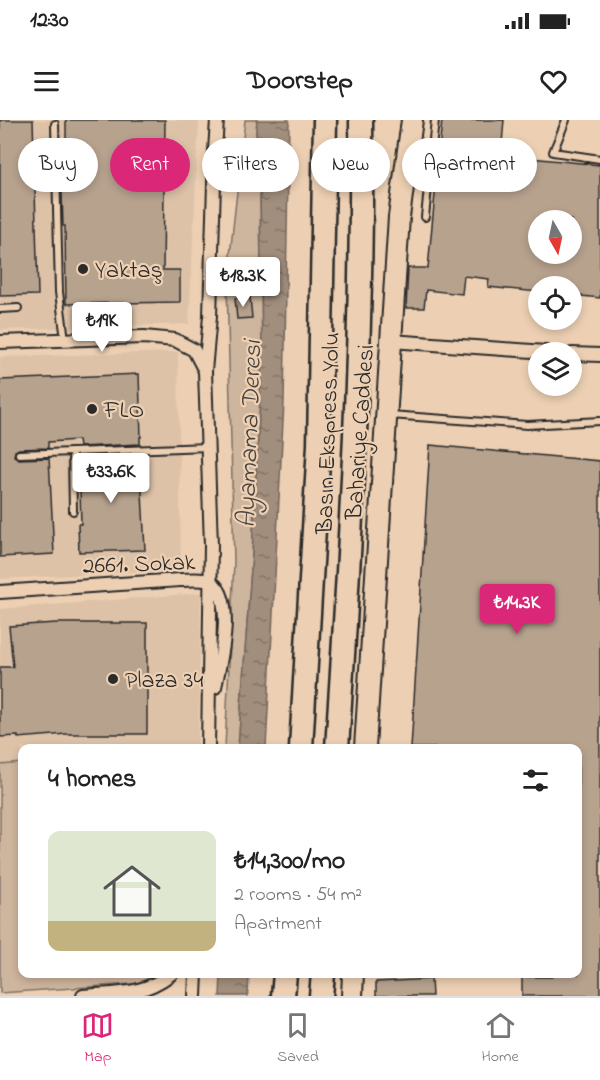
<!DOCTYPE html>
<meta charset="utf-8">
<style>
:root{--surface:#fff;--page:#f6f6f6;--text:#222;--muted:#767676;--line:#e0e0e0;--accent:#db2777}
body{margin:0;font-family:"Indie Flower",sans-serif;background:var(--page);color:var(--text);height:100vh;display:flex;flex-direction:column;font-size:22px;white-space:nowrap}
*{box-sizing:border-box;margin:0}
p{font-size:20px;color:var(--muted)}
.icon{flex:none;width:33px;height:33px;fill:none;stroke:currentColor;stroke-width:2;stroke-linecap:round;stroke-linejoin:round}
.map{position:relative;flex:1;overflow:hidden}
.side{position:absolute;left:18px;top:624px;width:564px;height:234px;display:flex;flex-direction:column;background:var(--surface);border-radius:12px;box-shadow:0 3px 9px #0003}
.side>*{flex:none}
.banner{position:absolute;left:18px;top:18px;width:564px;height:54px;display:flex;gap:12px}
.needle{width:39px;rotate:171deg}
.fabs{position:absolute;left:528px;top:90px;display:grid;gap:12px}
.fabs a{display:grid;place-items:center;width:54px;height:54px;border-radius:50%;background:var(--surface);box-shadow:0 3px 9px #0003;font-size:30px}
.price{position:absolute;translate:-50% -51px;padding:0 14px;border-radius:6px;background:#fff;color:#222;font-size:20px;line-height:39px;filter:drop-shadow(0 2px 3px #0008)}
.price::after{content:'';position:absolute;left:50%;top:36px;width:18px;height:14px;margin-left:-9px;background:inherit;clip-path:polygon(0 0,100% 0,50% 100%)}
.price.selected{background:var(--accent);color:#fff}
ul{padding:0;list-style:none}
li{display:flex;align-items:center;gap:18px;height:150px;padding:0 30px}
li+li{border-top:2px solid var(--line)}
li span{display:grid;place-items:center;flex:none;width:168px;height:120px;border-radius:12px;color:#555}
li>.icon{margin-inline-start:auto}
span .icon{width:72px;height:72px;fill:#fffc;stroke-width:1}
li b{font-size:26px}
h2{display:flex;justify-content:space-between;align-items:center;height:72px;padding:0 30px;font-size:26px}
.tag{padding:0 21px;border-radius:27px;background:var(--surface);box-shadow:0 3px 9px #0003;font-size:21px;line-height:54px}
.tag.selected{background:var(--accent);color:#fff}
.status{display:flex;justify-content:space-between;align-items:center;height:42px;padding:0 30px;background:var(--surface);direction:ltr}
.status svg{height:16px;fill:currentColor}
header{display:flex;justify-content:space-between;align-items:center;height:78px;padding:0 30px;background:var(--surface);font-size:27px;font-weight:700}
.tabs{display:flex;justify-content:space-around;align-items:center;height:84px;border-top:2px solid var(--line);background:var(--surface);font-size:16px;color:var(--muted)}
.tabs a{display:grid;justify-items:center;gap:3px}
.tabs .selected{color:var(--accent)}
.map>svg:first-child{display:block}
.built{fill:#ddc2a8}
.green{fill:#ceb59d;stroke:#7c7064;stroke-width:1.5}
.water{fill:url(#water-ripples);stroke:#72665c;stroke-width:1.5}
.building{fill:#b7a28e;stroke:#2b2b2b;stroke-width:1.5;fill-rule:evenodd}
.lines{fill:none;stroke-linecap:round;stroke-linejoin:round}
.service-casing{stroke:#2b2b2b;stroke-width:10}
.minor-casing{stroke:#2b2b2b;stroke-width:16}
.primary-casing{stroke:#2b2b2b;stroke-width:24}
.motorway-casing{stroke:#2b2b2b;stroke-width:27}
.service{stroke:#edd0b3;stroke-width:6}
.minor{stroke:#edd0b3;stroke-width:12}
.primary{stroke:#edd0b3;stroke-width:20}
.motorway{stroke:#edd0b3;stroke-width:22}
.poi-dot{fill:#2b2b2b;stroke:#edd0b3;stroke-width:2}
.labels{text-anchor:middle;stroke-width:4.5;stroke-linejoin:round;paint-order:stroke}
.poi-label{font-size:24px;fill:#2b2b2b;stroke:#edd0b3;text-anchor:start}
.street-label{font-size:24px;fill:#2b2b2b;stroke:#edd0b3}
.water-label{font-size:26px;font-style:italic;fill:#484440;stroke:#edd0b3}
</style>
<div class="status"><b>12:30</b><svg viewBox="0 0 49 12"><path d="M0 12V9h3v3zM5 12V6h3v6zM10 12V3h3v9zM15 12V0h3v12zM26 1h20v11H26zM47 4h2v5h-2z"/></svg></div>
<header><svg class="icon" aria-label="menu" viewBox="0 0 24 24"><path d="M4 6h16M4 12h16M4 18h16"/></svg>Doorstep<svg class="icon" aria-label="heart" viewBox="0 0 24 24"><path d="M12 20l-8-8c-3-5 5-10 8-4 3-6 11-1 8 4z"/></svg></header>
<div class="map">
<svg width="600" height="876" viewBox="0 0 600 876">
<defs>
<pattern id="water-ripples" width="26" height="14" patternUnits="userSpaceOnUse" patternTransform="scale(1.5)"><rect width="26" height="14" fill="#a18e7d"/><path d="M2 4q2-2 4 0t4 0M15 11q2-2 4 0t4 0" fill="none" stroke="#837467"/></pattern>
</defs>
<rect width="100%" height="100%" fill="#edd0b3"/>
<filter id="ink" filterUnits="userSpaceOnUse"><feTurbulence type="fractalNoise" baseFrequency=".0167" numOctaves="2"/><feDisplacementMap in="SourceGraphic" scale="12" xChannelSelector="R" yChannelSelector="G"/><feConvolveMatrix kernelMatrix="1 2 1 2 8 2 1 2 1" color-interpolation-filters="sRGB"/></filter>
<g filter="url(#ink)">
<!-- built -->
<g class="built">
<path d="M0,0h199l-10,204 -189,6z"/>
<path d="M178,232l3,217 -181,10v-222z"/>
<path d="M201,473l-3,155h-176v15l-22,2v-156z"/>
</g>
<!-- green -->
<g class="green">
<path d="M245,0h12l-1,12 4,52 2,175 -10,196 -14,193h-13l9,-186 -7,-280z"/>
<path d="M22,643v211h133l-9,9 -146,10v-228z"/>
</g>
<!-- water -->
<g class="water">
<path d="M257,0h32l-5,282 -18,346h-28l14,-193 10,-196 -2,-175 -4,-52z"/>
<path d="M221,854h28l-1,22h-28z"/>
</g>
<!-- building -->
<g class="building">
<path d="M0,0h33l5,175 -38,1z"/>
<path d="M66,0h99l-2,150h17v32l-114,2 -1,-78h-2l-1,-34v-45h4z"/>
<path d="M442,0h62l-3,35 99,10v133l-28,-3v-9h-34v6l-50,-5 1,-8 -25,-3 -2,18 -36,-4 -2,18h-18l2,-40h20zM538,100h34v34h-34z"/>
<path d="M250,177l2,21 -15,1 -2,-21z"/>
<path d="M139,254l2,63h-1v7l-61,3 -1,-7 -30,2v6l-29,1 -4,2 -1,5 5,3 30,-1 5,96 -54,3v-177z"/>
<path d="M430,325l170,16v535h-78v-19h30v-3h26v-226h-167z"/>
<path d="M140,335l5,95 -66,2 -1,-28h3l-2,-67z"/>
<path d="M56,503h91v111h-80l-49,4v-2l-18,1v-70h13l-4,-41z"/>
<path d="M431,859l1,17h-56v-14z"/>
</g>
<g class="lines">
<defs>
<g id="service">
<path d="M566,0l-13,32 47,7"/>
<path d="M55,4l4,168 6,48"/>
<path d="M425,97l10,-97"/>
<path d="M0,189l18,-1"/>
<path d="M390,295l137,10 73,-4"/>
<path d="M72,332l1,59"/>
<path d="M19,334l189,-7"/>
</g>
<g id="minor">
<path d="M391,221l155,11"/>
<path d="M0,222l144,-5 31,3 19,10 11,21"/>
<path d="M572,234l28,1"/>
<path d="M0,472l180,-12c8,0 21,-2 28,1 30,12 12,82 7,106"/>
<path d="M208,628l3,-203 -6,-174 5,-55 5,-165 2,-31"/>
<path d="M83,876c36,-3 58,0 88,-22"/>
<path d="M195,876l1,-22"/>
</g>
<g id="primary">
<path d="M365,628l34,-531 13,-97"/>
<path d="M352,876l1,-22"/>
</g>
<g id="motorway">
<path d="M301,628l18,-303 6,-325"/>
<path d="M337,628c14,-209 26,-418 24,-628"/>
<path d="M283,876l2,-22"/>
<path d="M321,876l2,-22"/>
</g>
</defs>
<!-- service casing -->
<use href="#service" class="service-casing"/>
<!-- minor casing -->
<use href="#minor" class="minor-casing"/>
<!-- primary casing -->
<use href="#primary" class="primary-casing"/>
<!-- motorway casing -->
<use href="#motorway" class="motorway-casing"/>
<!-- service -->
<use href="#service" class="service"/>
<!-- minor -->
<use href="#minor" class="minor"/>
<!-- primary -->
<use href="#primary" class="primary"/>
<!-- motorway -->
<use href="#motorway" class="motorway"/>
</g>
</g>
<!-- markers -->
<g class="poi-dot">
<circle cx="83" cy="149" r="6"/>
<circle cx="92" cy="289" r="6"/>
<circle cx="113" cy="559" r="6"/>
</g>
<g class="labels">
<!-- poi labels -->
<g class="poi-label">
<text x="95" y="157">Yaktaş</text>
<text x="104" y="297">FLO</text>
<text x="125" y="567">Plaza 34</text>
</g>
<!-- street labels -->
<g class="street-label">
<text transform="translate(359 312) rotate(-86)" y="8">Bahariye Caddesi</text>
<text transform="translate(327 313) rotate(-88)" y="8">Basın Ekspress Yolu</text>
<text transform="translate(139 443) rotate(-2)" y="8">2661. Sokak</text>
</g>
<!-- water labels -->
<g class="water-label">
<text transform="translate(248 314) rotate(-88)" y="9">Ayamama Deresi</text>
</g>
</g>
</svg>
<div class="fabs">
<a><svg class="needle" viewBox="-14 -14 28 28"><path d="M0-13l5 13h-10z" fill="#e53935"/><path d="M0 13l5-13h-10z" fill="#767676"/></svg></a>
<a><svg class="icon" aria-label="locate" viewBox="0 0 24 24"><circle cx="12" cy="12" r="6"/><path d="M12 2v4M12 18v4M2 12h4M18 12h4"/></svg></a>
<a><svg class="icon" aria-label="layers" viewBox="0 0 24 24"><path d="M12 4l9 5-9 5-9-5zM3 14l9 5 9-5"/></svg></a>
</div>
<b class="price" style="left:243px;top:188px">₺18.3K</b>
<b class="price" style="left:102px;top:233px">₺19K</b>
<b class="price" style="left:111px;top:384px">₺33.6K</b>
<b class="price selected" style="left:517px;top:515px">₺14.3K</b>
<div class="banner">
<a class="tag">Buy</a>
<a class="tag selected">Rent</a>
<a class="tag">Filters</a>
<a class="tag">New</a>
<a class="tag">Apartment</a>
</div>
<section class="side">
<h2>4 homes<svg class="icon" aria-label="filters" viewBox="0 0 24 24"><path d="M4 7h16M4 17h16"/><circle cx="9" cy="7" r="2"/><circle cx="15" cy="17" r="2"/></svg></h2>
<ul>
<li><span style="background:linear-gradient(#dfe7d0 75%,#c2b280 0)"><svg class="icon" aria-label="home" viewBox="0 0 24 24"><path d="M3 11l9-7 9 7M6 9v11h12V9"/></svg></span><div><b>₺14,300/mo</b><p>2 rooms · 54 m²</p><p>Apartment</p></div></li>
</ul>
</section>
</div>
<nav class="tabs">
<a class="selected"><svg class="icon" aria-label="map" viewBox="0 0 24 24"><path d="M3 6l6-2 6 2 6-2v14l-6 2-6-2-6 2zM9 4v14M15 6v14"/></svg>Map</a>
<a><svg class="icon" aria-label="saved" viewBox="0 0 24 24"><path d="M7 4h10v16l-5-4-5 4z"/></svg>Saved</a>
<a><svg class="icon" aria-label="home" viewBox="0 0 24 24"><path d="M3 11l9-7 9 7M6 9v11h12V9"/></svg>Home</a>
</nav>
